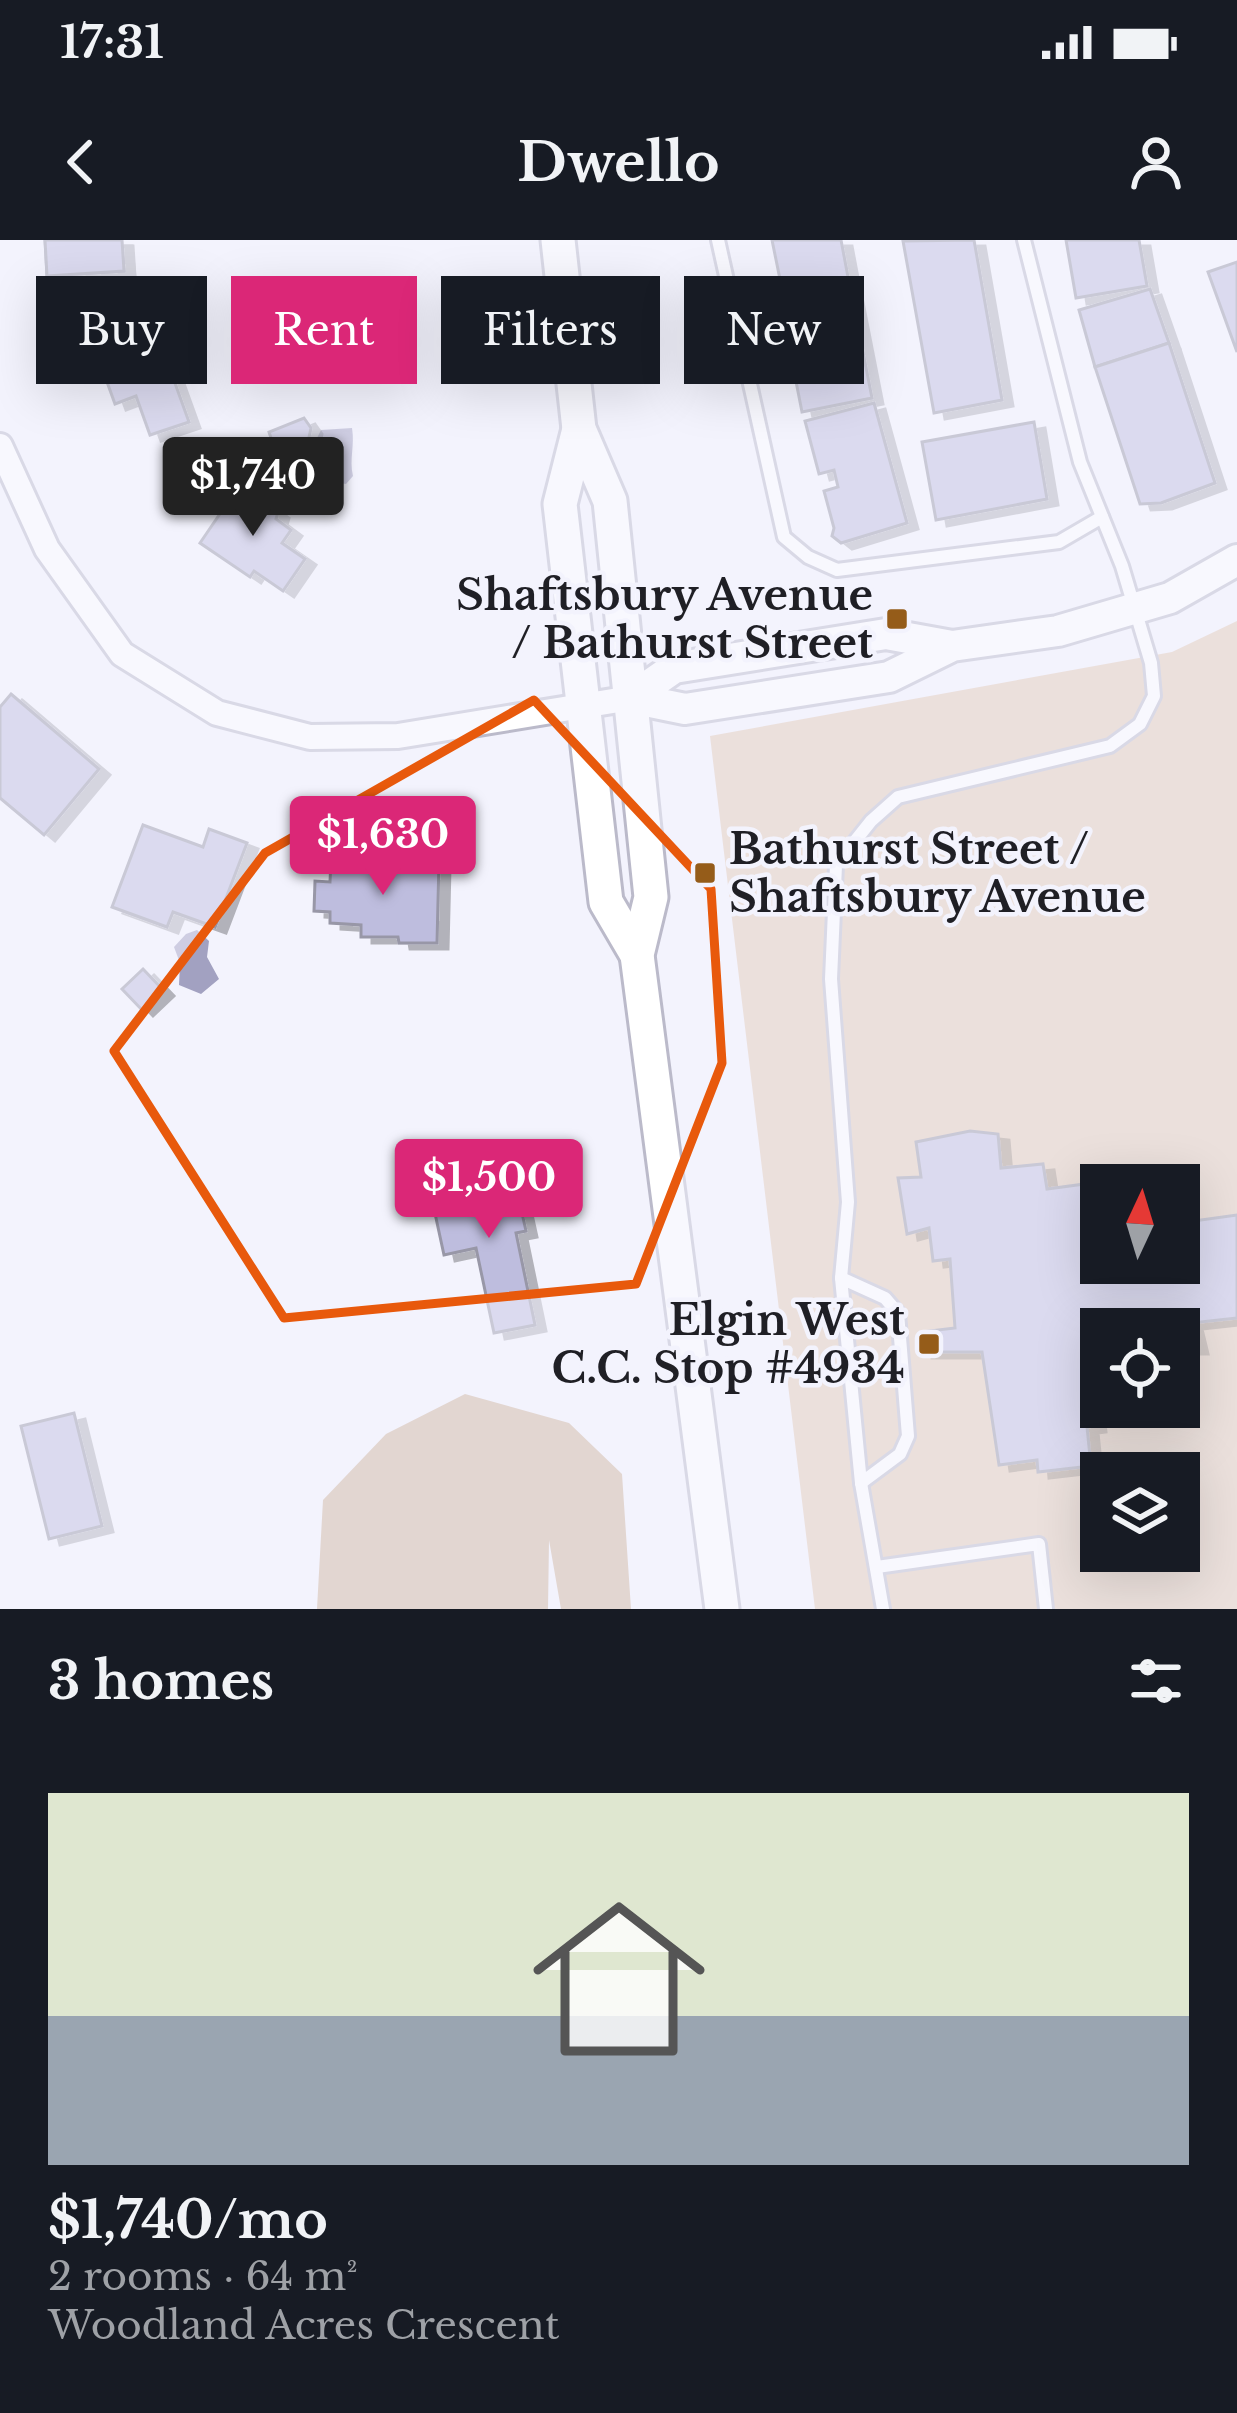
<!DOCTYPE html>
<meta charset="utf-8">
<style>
:root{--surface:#171b24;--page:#20242c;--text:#f1f3f6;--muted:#9ea1a6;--accent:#db2777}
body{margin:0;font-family:"Libre Baskerville",serif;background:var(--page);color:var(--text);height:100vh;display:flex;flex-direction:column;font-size:45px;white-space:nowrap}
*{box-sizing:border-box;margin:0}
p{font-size:39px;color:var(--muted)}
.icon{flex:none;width:66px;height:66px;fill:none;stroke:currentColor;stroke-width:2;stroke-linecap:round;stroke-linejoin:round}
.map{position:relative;height:1369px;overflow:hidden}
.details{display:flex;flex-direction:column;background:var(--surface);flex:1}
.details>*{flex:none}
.hud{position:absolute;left:36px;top:36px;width:1167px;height:108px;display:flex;gap:24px}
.needle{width:78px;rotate:4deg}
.tools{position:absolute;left:1080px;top:924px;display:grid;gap:24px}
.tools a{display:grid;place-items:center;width:120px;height:120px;border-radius:0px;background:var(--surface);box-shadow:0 12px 48px #0002;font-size:60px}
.price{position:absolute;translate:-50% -102px;padding:0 27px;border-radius:12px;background:var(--accent);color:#fff;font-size:39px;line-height:78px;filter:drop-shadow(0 3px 6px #0008)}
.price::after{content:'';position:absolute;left:50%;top:72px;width:36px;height:27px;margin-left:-18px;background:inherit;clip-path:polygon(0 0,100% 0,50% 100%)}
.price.on{background:#222;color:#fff}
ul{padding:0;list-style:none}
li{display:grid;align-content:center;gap:24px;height:636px;padding:0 48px}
li span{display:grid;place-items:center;height:372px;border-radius:0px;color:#555}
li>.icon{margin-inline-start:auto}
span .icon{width:216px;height:216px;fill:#fffc;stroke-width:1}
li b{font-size:51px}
h2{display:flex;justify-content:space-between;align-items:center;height:144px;padding:0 48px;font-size:51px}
.pill{padding:0 42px;border-radius:0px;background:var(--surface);box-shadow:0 12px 48px #0002;font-size:42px;line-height:108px}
.pill.on{background:var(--accent);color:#fff}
.status{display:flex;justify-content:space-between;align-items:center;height:84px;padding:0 60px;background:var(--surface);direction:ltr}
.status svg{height:33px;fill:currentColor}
header{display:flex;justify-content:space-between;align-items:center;height:156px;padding:0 48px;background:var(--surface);font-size:54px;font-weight:700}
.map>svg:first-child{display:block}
.green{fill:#e3cab4;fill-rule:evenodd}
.forest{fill:#cfb49b}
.water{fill:#a2a1c1}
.building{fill:#bebdde;stroke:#9897a7;stroke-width:3;filter:url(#shadow)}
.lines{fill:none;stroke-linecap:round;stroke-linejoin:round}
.service-casing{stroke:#bbbaca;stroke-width:18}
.minor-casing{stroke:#bbbaca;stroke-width:30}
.tertiary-casing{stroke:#bbbaca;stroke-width:36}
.secondary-casing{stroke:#bbbaca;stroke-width:39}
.service{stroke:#fff;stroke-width:12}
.minor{stroke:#fff;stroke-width:24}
.tertiary{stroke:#fff;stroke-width:30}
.secondary{stroke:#fff;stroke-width:33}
.marked{fill:none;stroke:#e8590c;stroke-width:9;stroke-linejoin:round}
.poi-dot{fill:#955c19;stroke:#f3f3fd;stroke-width:4.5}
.labels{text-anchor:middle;stroke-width:9;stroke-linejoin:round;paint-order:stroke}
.poi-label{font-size:42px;font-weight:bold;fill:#1f1f25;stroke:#f3f3fd;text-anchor:end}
</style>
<div class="status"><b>17:31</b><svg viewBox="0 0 49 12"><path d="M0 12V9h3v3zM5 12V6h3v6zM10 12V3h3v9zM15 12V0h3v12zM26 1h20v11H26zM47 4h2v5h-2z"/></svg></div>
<header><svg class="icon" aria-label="back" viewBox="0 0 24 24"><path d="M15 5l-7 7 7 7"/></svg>Dwello<svg class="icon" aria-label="person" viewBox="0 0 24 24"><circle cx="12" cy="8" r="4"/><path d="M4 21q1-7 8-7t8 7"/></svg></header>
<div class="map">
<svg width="1237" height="1369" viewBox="0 0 1237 1369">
<defs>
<filter id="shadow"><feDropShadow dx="11" dy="6" stdDeviation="0" flood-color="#0004"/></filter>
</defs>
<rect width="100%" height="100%" fill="#f3f3fd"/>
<!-- green -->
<path class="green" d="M1237,381v988h-422l-105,-873 462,-84zM1101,945h78v78h-78zM1101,1089h78v78h-78zM1101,1233h78v78h-78z"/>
<!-- forest -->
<path class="forest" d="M465,1154l104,29 53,51 9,135h-70l-12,-69 -1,69h-231l6,-109 63,-66z"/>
<!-- water -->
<g class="water">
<path d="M352,188c3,18 -3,31 1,48l-7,8 -12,-2 -13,4 -13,-16 12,-6 1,-14 -7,-6 7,-14z"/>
<path d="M197,690l12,11 -2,16 12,22 -18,15 -22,-9 1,-22 -6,-16 12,-13z"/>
</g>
<!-- building -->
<g class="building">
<path d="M45,0h76l3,31 -77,5z"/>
<path d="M45,0h77l2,31 -77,5z"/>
<path d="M772,0h69l7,37 -66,12z"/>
<path d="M974,0l28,160 -68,13 -31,-172z"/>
<path d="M1066,0h73l8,46 -71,12z"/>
<path d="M1237,22v90l-29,-80z"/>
<path d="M849,41l23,117 -70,14 -23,-117z"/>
<path d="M1150,49l19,54 -74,24 -16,-57z"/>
<path d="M154,85l35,97 -39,13 -14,-39 -21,8 -21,-58z"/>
<path d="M1169,103l46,140 -54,20 -21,1 -45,-137z"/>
<path d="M874,163l33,120 -66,20 -9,-7 2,-8 -10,-37 14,-4 -4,-17 -15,4 -14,-53z"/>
<path d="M304,178l7,10 -3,14 -16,10 -19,-8 -4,-12z"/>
<path d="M1034,182l13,77 -111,21 -14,-78z"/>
<path d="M239,246l7,4 3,-4 14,9 -1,6 16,11 -2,7 15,11 -9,13 23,16 -22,32 -29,-20 -4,6 -50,-34z"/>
<path d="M11,454l88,75 -55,66 -44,-37v-91z"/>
<path d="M143,585l60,22 6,-18 38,14 -32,84 -42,-15 -6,15 -55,-20z"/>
<path d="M331,620l108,1 -2,82h-38l-1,-6h-37v-12l-31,-2v-11l-16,-1 1,-30 15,1z"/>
<path d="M143,729l20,21 -21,20 -20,-21z"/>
<path d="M970,891l28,3 3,34 42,-4 4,25 97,-13 2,9h-45v78h78v-40l58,-8v103l-46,5 6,25h-18v-19h-78v22h-5l4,32 -10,1 5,42 -8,1 4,39 -53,6 -1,-12 -38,5 -17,-113h-61v-20l34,-4 -5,-69 -17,2 -4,-33 -22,6 -9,-56 23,-1 -5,-35z"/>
<path d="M506,926l2,12 6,-1 12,54 -10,2 19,92 -41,8 -18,-85 -32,7 -13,-60 31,-7 -3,-13z"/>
<path d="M74,1173l28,113 -53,13 -28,-113z"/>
</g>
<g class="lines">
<defs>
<g id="service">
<path d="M718,0l66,297 24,20 29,13 222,-28 43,-25"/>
<path d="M841,1038l44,20 13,15 10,123 -8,18 -39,29"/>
<path d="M877,1327l162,-23 7,65"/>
<path d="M883,1369l-22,-126 -20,-205 7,-76 -17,-223 5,-114 35,-44 27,-24 212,-51 30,-22 14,-28 -3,-33 -29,-97 -42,-104 -56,-222"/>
</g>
<path id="minor" d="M0,206l47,103 75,105 95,59 93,24 88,-1 233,-38"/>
<g id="tertiary">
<path d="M631,458l54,11 204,-32 63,-31 106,-15 112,-33 67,-38"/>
<path d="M631,458l43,-30 212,-34 66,12"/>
</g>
<g id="secondary">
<path d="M558,0l21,189 31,72 41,396 -14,58 85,654"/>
<path d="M579,189l-19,75 46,398 31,53"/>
</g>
</defs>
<!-- service casing -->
<use href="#service" class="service-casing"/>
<!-- minor casing -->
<use href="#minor" class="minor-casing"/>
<!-- tertiary casing -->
<use href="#tertiary" class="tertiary-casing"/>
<!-- secondary casing -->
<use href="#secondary" class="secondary-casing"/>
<!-- service -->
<use href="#service" class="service"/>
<!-- minor -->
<use href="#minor" class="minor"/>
<!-- tertiary -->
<use href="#tertiary" class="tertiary"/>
<!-- secondary -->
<use href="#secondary" class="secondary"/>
</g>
<!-- marked area -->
<path d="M0 0H1237V1369H0ZM534,460l177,189 11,174 -86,221 -352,34 -170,-267 151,-198z" fill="#f3f3fd" fill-opacity=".55" fill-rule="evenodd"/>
<path class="marked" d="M534,460l177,189 11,174 -86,221 -352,34 -170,-267 151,-198z"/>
<!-- markers -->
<g class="poi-dot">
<rect x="885" y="367" width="24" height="24" rx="6"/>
<rect x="693" y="621" width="24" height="24" rx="6"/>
<rect x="917" y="1092" width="24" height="24" rx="6"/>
</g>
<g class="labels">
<!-- poi labels -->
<g class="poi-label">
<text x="873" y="370">Shaftsbury Avenue<tspan x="873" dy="48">/ Bathurst Street</tspan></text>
<text x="729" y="624" text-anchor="start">Bathurst Street /<tspan x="729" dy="48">Shaftsbury Avenue</tspan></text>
<text x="905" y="1095">Elgin West<tspan x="905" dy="48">C.C. Stop #4934</tspan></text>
</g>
</g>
</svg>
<div class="tools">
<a><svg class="needle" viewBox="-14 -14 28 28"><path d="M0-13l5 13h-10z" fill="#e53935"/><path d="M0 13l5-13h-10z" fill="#9ea1a6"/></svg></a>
<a><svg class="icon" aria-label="locate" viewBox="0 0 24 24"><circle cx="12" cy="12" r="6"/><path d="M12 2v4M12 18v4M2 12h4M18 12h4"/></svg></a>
<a><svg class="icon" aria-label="layers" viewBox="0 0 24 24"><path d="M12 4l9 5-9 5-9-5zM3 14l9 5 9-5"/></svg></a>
</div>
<b class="price on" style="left:253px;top:299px">$1,740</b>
<b class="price" style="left:383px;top:658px">$1,630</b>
<b class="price" style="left:489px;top:1001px">$1,500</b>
<div class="hud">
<a class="pill">Buy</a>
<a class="pill on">Rent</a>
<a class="pill">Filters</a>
<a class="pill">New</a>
</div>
</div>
<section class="details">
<h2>3 homes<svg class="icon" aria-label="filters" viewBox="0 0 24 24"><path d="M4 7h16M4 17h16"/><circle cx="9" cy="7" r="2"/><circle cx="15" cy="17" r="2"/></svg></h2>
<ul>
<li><span style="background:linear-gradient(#dfe7d0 60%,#9aa5b1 0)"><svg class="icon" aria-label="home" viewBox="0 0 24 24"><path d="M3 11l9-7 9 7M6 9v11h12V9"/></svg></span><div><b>$1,740/mo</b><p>2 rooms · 64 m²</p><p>Woodland Acres Crescent</p></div></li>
</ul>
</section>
